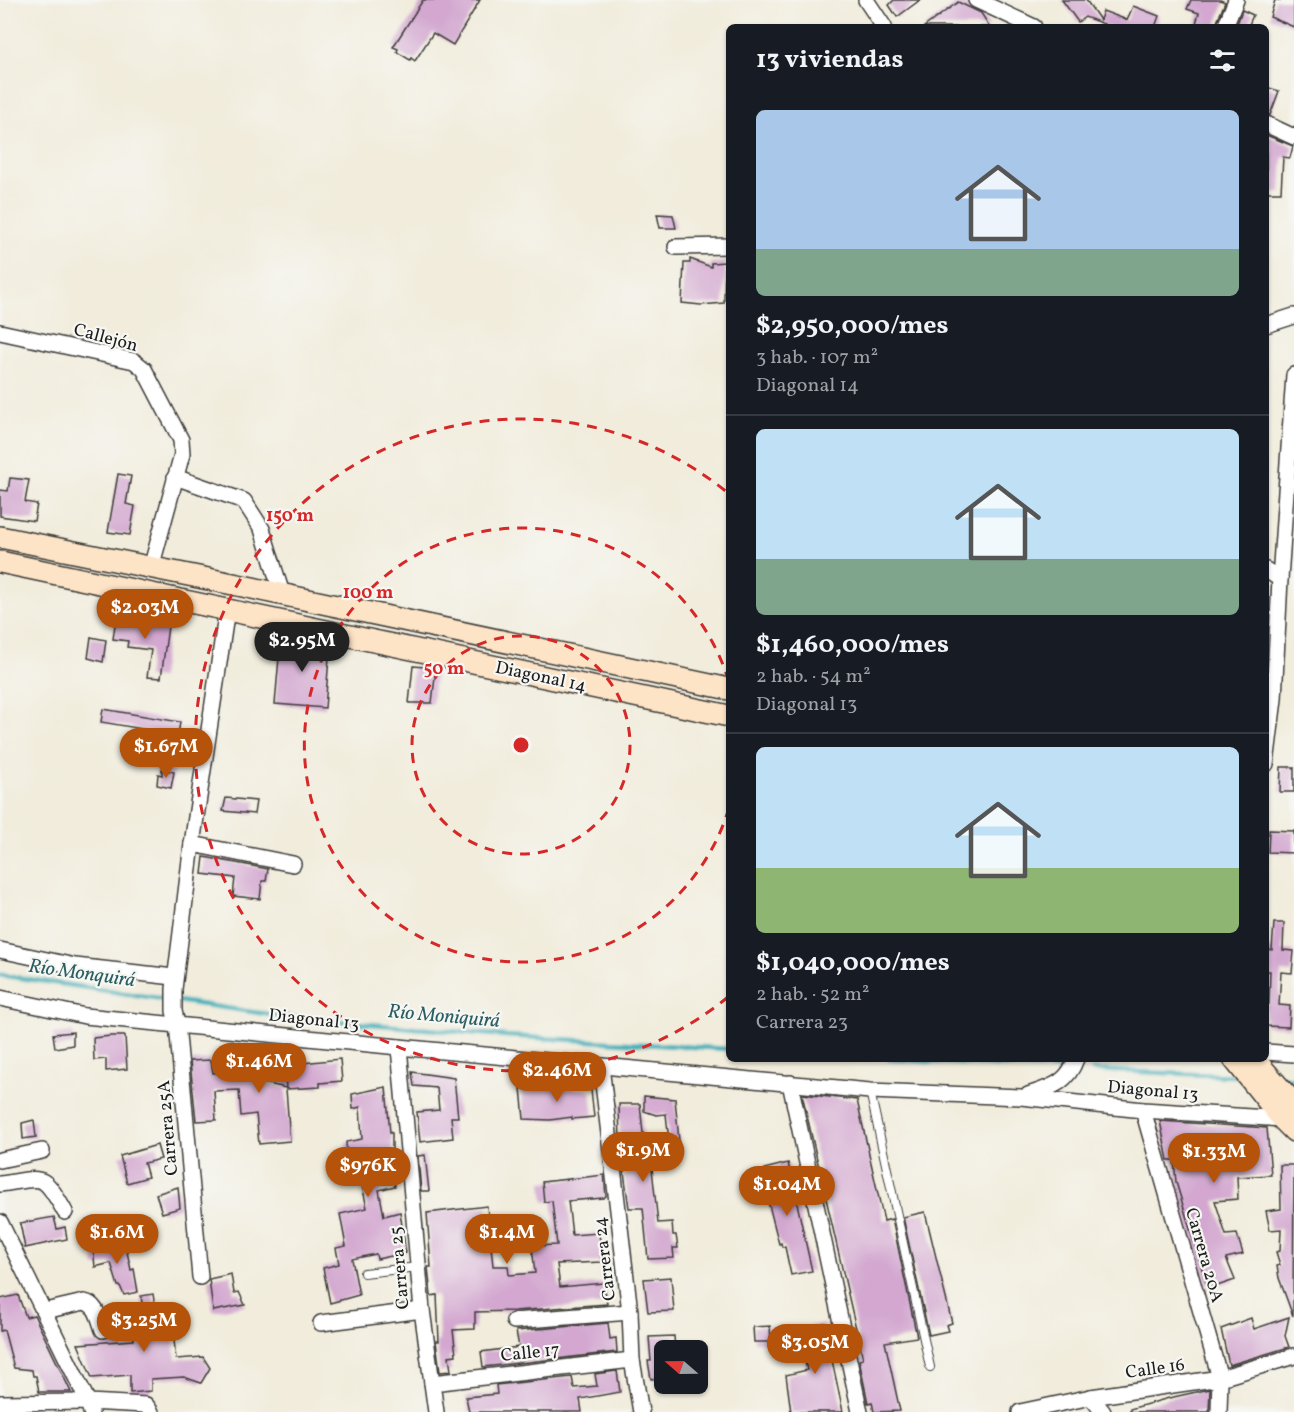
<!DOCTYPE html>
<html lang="es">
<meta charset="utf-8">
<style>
:root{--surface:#171b24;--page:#242831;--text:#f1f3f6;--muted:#9ea1a6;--line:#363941;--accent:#b45309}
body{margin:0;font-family:Vollkorn,serif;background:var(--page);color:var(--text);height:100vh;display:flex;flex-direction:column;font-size:22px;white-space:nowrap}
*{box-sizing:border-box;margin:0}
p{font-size:20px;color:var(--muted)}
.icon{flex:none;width:33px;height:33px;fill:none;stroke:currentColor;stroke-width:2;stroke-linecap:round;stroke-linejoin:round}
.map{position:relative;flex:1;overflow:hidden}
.sheet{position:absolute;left:726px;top:24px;width:543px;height:1038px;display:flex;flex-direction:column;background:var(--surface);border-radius:9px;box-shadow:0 2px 4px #0004}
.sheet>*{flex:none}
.needle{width:39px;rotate:290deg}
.tools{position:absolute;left:654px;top:1340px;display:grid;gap:12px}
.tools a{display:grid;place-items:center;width:54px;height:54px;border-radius:9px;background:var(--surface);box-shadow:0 2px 4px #0004;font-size:30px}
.price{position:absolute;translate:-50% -51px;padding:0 14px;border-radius:21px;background:var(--accent);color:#fff;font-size:20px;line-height:39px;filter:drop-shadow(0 2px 3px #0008)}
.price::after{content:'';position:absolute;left:50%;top:36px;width:18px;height:14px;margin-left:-9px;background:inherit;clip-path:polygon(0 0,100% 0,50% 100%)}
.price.active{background:#222;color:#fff}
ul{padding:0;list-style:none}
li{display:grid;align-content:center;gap:12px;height:318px;padding:0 30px}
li+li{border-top:2px solid var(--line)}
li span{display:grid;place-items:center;height:186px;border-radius:9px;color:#555}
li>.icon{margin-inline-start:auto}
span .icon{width:108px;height:108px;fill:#fffc;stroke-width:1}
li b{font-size:26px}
h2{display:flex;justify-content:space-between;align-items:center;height:72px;padding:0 30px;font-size:26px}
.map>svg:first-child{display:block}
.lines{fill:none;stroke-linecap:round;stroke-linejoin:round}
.stream{stroke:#3eaeb9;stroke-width:4.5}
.building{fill:#d3a7d0}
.lane-casing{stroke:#3c3b39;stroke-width:10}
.street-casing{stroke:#3c3b39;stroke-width:18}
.secondary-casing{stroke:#3c3b39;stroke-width:24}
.lane{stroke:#fff;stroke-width:8}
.street{stroke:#fff;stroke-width:15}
.secondary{stroke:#fee4c6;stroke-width:21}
.ring{fill:none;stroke:#d62828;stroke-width:3;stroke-dasharray:10 8}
.labels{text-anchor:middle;stroke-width:4.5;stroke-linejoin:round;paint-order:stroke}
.street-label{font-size:18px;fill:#1c1c1c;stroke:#f6f6f2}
.water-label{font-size:20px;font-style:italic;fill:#2b5e63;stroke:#f6f6f2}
.centre{fill:#d62828;stroke:#f6f6f2;stroke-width:3}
.ring-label{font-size:18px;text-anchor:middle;font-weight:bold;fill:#d62828;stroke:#f6f6f2;stroke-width:4.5;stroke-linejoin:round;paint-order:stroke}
</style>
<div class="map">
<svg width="1294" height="1412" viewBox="0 0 1294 1412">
<rect width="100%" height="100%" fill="#f6f6f2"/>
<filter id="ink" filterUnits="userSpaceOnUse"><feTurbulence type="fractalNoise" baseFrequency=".0167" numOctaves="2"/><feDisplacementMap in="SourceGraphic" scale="12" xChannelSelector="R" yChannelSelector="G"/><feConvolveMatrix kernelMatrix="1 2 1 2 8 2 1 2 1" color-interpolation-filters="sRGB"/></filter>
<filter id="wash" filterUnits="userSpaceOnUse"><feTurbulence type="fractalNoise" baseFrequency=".008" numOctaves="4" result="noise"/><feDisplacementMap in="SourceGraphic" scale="24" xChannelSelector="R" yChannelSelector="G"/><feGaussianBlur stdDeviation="1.35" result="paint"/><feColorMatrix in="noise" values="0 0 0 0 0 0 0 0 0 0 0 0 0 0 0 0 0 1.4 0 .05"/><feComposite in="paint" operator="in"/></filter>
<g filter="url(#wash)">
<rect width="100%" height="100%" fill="#f1ecdb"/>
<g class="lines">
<!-- stream -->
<g class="stream">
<path d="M0,975l280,41 226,20 223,13"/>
<path d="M889,1059l173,10"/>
<path d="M1093,1070l144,6"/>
<path d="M1279,1078l15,1"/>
</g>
</g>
<g id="blocks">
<!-- building -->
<g class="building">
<path d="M423,0h57l-27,45 -20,-12 -18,28 -4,-3 -1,2 -13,-8 1,-3 -5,-2z"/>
<path d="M894,0h26l-23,17 -8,-12z"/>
<path d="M1062,0h24l14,20 3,-9 24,9 6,-14 26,10 -4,11h-52l1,-3 -19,-7 -7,5z"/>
<path d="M1191,0h29l5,2 -10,25h-20l4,-14 -12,-4z"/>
<path d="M1275,0h19v27l-24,-10z"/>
<path d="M958,2l23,11 9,14h-66z"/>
<path d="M1242,10l11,5 -5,12h-12z"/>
<path d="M1266,87l13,4 -9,24 -4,-1z"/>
<path d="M1266,135l27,11 -3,12 -7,-1 -2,35h-15z"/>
<path d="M657,214l16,1 3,13h-16z"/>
<path d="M690,259l21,8v-4l14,-1 -1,41 -23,2 -19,-2 2,-40h6z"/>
<path d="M118,474l13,2 -5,28 9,2 -5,29 -22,-3z"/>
<path d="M10,478l19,2 -4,22 12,2 -3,17 -34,-5v-26l8,1z"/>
<path d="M156,617l13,2 -8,59 -14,-1 4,-27 -24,-3 1,-6 -15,-2 3,-21 39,7z"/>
<path d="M281,634l49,11 -5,63 -50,-4z"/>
<path d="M91,637l15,3 -3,22 -15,-4z"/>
<path d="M413,666l23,2 -4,35h-23z"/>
<path d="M103,709l77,13 -2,13 -77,-13z"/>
<path d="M1281,767h13v25h-14z"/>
<path d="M162,769l12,3 -3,16 -14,-3 1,-11 4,1z"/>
<path d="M226,798l30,3 -2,13 -31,-3z"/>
<path d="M1269,830l25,1v22l-26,-1z"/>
<path d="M204,857l64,12 -2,12h-4l-2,18 -27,-3 2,-18 -33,-4z"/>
<path d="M1274,923h10l-1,27 11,1 -2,22 -11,-1 -2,33 11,1 -1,21 -23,-1v-22h3l1,-33h-4v-22l6,1z"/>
<path d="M73,1032v13l-18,3 -2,-14z"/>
<path d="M111,1036h14l2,33 -21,2v-12l-12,1 -1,-22z"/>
<path d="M340,1059l2,22 -22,2v4l-34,2 4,52 -31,3 -3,-30 -15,2 -2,-26 -25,1 2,29 -20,1 -6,-60 21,-1 2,13 28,-2 1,7 44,10 -2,-23z"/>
<path d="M412,1072l42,6 4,39h-7l2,21 -33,4 -3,-30 22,-2 -2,-22 -23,-2z"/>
<path d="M386,1087l4,46h2v18h-3l6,35 -16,4 5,26 16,-4 6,41 -29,6 -1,-5 -24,5 7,36 -29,8 -7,-35 16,-4 -3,-16 10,-2 -6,-32 27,-6 -5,-23h-3l-5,-20h-4l-1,-6h-2l-1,-17 16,-3 -2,-32 -7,2 -1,-15z"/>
<path d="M546,1087l45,3 3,27 -22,2v-2l-22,3 -26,-1 -3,-31z"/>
<path d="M802,1094l55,6 27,121 8,-2 25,118 -32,5 15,69 -26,1 -2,-10 -4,1 -9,-43 4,-1z"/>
<path d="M644,1096l31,3 4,42 -10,1 -3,-28 -10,1 -12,-4z"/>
<path d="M619,1104h21l4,39 5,-1 9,81 14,-1 1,13h3l2,13h-5l1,10 -26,1 -5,-51h-14l-9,-65z"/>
<path d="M34,1120l2,17 -13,2 -1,-16z"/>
<path d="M1160,1121l107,7 4,47 -34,2 1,22 -23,2 11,34 11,-1 6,20 -17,4 9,22 -27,9 -32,-107 -2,-22h-6z"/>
<path d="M157,1145l4,14 -17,4 4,14 -21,6 -7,-27z"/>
<path d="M425,1155l4,36h-8l-3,-35z"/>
<path d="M788,1163l24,108 -21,4 -6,-28h-3l-1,-4 -2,1 -11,-43 -8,-20 6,-1 -2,-11z"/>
<path d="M1280,1165h14l-1,151 -14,-38 -2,-12 3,-1 -4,-13 4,-1 1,-22 -11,1 -4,-19 15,-2z"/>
<path d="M604,1175l2,21 -3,2 -35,3 4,34 27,-2 3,29 -45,2 3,23 44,-4 3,21 -93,7 -39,1v17l-22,1 3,25 -7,1 2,15 -11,1 -4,-31h3l-2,-46 -6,1 -3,-29h3l-4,-54 60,-7 6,60h15l1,9 26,-2 -3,-27 25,-1 -5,-44 -8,1 -2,-20z"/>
<path d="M178,1187l2,21 -18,5 -6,-19z"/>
<path d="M925,1212l27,111 -6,2 2,6 -19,4 -26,-118z"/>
<path d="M54,1217l3,12 8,-2 2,12 -42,9 -5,-25z"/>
<path d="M114,1242l1,3 10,-2 6,27 3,-1 4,23 -14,3 -4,-9h-2l-7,-23 -16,4 -2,-20z"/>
<path d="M231,1274l3,19 5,-1 6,13 -32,6 -4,-32z"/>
<path d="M671,1277l3,34 -26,1 -4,-33z"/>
<path d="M153,1294l3,20 15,-2 5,47 27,-2 7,11 -9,15 -17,-6 -33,2v12l-21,2v-18l-38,3 -14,-34 56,-4 -3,-22 13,-2 -3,-20z"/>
<path d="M18,1295l8,22 8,-2 37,77h-32l-3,-16h-3l-1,-6 -18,-2 -10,-38 -4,1v-32z"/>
<path d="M1289,1317l-4,19 4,11 -60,18 -8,-36 30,-11 3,11z"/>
<path d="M608,1323l2,16 6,-1 1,14 -134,15 -2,-15 38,-5 -3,-16z"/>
<path d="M824,1323l2,12 7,-1 2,11 -6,1 14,66h-52l-5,-37 21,-5 -9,-40z"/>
<path d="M770,1326l1,16h-17l-1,-15z"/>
<path d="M674,1336l1,14h-11v28l-13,1 -3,-18h3l-2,-24z"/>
<path d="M617,1371l3,21 -40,7 2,13h-113l-3,-15 31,-3 -1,-9 76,-8 2,11 23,-2 -2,-12z"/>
<path d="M1210,1389l-1,23h-79v-3l39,-11z"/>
</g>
</g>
</g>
<g filter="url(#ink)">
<use href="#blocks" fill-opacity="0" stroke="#3c3b39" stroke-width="1.5"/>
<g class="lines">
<defs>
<g id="lane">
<path d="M870,1091l60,276"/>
<path d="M364,1273l54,-6"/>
</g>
<g id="street">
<path d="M866,0l18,27"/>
<path d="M976,0l58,27"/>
<path d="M1225,27l11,-27"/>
<path d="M1266,124l28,13"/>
<path d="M676,247l53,-1"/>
<path d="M1266,325l28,-9"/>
<path d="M0,332l134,29 10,8 37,71 1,14 -31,114"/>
<path d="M175,477l69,24 18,28 20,65"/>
<path d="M1266,570l14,9"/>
<path d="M1266,764l8,-65 6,-120 14,-204"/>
<path d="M192,844l101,20"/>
<path d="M0,950l75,16 99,11"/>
<path d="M0,998l85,18 314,31 471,44 151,6 122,13 139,9"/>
<path d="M399,1047l23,263 14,102"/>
<path d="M1266,1052l28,2"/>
<path d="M601,1066l29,246 2,48 9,52"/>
<path d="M790,1083l70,329"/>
<path d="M1028,1095c23,-8 39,-11 48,-36"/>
<path d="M1143,1110l77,268 -1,34"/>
<path d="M0,1160l42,-9"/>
<path d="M0,1184c44,-6 42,-13 65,28"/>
<path d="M0,1222l88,180 3,10"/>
<path d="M200,1277l-23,-253 -3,-13v-22l18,-145 35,-235"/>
<path d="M45,1311l39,-9c13,2 15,17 19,28"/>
<path d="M514,1321l116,-9"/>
<path d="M321,1323l101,-13"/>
<path d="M432,1383l200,-23"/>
<path d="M1091,1397l12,15"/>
<path d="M0,1403l88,-1 58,3 5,7"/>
<path d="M1020,1412l71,-15 129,-19 74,-22"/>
</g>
<g id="secondary">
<path d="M0,537l233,47 496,105"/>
<path d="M0,562l729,154"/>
<path d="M1234,1059l48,60 12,12"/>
<path d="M1254,1059l40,45"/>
</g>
</defs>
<!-- lane casing -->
<use href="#lane" class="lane-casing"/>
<!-- street casing -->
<use href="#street" class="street-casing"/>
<!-- secondary casing -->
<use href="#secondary" class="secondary-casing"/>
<!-- lane -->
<use href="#lane" class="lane"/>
<!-- street -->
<use href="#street" class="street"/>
<!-- secondary -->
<use href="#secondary" class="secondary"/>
</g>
</g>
<!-- distance rings -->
<g class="ring">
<circle cx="521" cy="745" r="109"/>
<path d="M729 808A217 217 0 1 1 729 682"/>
<path d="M728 997A326 326 0 1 1 728 493"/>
</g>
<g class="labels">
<!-- street labels -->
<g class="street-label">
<text transform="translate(106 337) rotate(15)" y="6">Callejón</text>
<text transform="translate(541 676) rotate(12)" y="6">Diagonal 14</text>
<text transform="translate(314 1019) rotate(6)" y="6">Diagonal 13</text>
<text transform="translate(1153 1090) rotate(5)" y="6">Diagonal 13</text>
<text transform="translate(167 1128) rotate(-95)" y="6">Carrera 25A</text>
<text transform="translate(1205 1255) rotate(74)" y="6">Carrera 20A</text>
<text transform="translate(604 1259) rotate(-97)" y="6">Carrera 24</text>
<text transform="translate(399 1268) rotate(-95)" y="6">Carrera 25</text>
<text transform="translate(530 1352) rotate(-6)" y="6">Calle 17</text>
<text transform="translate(1155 1368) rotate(-8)" y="6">Calle 16</text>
</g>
<!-- water labels -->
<g class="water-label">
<text transform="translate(82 972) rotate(8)" y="7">Río Monquirá</text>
<text transform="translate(444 1015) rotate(5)" y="7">Río Moniquirá</text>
</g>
</g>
<circle cx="521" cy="745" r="9" class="centre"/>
<g class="ring-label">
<text x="290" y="521">150 m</text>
<text x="368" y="598">100 m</text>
<text x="444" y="674">50 m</text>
</g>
</svg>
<div class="tools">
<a><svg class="needle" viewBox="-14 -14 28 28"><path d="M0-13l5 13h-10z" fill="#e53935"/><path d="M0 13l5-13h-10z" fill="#9ea1a6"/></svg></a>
</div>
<b class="price" style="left:145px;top:640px">$2.03M</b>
<b class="price active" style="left:302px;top:673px">$2.95M</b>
<b class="price" style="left:166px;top:779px">$1.67M</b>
<b class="price" style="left:259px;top:1094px">$1.46M</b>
<b class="price" style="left:557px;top:1103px">$2.46M</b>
<b class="price" style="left:643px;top:1183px">$1.9M</b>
<b class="price" style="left:1214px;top:1184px">$1.33M</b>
<b class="price" style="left:368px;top:1198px">$976K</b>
<b class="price" style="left:787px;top:1217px">$1.04M</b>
<b class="price" style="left:117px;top:1265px">$1.6M</b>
<b class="price" style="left:507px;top:1265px">$1.4M</b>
<b class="price" style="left:144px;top:1353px">$3.25M</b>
<b class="price" style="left:815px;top:1375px">$3.05M</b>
<section class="sheet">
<h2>13 viviendas<svg class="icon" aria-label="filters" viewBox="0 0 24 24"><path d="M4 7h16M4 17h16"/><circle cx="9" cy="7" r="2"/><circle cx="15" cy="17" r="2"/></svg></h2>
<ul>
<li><span style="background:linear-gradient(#a9c7e8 75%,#7fa58c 0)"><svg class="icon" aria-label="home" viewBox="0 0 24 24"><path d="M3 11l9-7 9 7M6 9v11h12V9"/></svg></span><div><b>$2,950,000/mes</b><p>3 hab. · 107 m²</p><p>Diagonal 14</p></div></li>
<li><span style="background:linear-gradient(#bfe0f5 70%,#7fa58c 0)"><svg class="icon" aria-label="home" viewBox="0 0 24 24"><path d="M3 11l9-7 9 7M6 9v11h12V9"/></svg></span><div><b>$1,460,000/mes</b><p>2 hab. · 54 m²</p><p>Diagonal 13</p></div></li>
<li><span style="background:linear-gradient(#bfe0f5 65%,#8fb573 0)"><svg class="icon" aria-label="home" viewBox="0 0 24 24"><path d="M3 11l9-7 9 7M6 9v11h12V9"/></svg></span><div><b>$1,040,000/mes</b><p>2 hab. · 52 m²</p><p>Carrera 23</p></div></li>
</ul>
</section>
</div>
